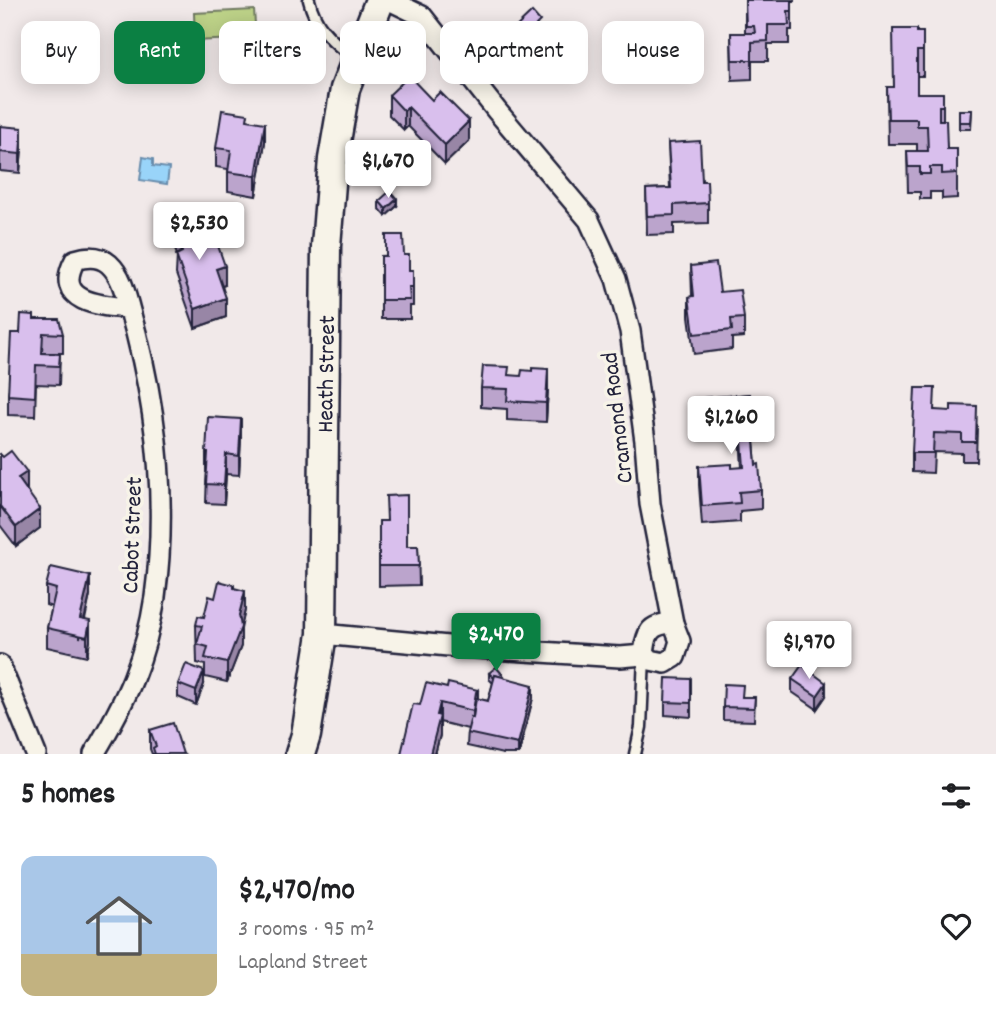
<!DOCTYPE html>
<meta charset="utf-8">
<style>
:root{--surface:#fff;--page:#f2f2f2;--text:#202124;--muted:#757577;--accent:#0b8043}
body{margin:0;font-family:Dekko,sans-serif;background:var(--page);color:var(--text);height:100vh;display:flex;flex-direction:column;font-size:26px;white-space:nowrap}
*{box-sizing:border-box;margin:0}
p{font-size:23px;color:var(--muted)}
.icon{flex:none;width:38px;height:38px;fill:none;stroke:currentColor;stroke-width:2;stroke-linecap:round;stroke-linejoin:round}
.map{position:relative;height:754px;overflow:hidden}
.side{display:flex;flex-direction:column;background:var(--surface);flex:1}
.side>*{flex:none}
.top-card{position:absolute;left:21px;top:21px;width:956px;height:63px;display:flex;gap:14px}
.price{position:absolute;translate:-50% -60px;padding:0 16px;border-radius:7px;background:#fff;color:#222;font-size:23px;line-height:46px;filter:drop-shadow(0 2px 4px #0008)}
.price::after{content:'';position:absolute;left:50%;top:42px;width:21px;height:16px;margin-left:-10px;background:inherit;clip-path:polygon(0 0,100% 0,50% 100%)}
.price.on{background:var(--accent);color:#fff}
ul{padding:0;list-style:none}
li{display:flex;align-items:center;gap:21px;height:175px;padding:0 21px}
li span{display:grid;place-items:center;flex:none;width:196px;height:140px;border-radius:14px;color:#555}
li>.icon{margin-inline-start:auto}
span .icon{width:84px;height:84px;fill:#fffc;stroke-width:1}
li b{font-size:30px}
h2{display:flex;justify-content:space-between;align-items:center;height:84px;padding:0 21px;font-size:30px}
.pill{padding:0 24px;border-radius:14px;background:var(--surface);box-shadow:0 4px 18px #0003;font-size:24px;line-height:63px}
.pill.on{background:var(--accent);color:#fff}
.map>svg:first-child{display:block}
.green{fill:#bdd288;stroke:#707a62;stroke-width:2}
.water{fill:#99d4f9;stroke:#698dad;stroke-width:2}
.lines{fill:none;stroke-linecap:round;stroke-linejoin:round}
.lane-casing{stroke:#22223b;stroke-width:15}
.street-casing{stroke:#22223b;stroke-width:24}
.secondary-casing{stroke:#22223b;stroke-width:33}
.lane{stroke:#f7f3e8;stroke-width:10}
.street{stroke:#f7f3e8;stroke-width:19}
.secondary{stroke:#f7f3e8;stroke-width:28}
.wall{fill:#bba4cc;stroke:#22223b;stroke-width:2}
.shaded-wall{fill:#9886a6;stroke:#22223b;stroke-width:2}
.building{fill:#d9bfed;stroke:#22223b;stroke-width:2}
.labels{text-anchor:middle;stroke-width:7;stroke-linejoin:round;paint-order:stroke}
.street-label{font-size:24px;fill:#22223b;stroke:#f7f3e8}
</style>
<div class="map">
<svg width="996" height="754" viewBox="0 0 996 754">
<rect width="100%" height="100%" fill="#f1e9e9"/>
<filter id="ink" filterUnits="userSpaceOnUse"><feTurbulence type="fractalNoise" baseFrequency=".0143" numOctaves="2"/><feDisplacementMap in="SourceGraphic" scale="14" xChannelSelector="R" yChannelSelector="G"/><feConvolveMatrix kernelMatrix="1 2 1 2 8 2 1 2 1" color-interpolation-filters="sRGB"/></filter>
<g filter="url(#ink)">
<!-- green -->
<path class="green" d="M254,10l2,28 -61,3 -1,-28z"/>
<!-- water -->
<path class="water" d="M143,157l10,2v7l16,2 -2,16 -27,-4z"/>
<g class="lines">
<defs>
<g id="lane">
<path d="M309,0c7,29 23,40 44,58"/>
<path d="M635,754l6,-27 3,-71"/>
</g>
<g id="street">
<path d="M322,634l137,13 161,10 24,-2 6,5 15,3 10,-6 5,-16 -7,-18 -23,-119 -5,-63 -15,-110 -14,-52 -27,-59 -92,-109 -75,-95 -33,-16"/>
<path d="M644,655c2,-22 5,-31 29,-32"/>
<path d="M0,665l36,89"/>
<path d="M94,754c32,-53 52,-96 61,-157 13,-97 1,-196 -26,-290 -4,-15 -8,-32 -20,-43 -10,-9 -22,-8 -34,-4 -23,42 25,46 54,48"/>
</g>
<path id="secondary" d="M300,754l6,-19 16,-101 4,-388 7,-87 12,-70 35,-89"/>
</defs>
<!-- lane casing -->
<use href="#lane" class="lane-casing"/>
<!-- street casing -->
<use href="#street" class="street-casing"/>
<!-- secondary casing -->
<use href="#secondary" class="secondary-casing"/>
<!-- lane -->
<use href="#lane" class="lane"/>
<!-- street -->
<use href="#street" class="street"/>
<!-- secondary -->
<use href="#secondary" class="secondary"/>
</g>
<!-- wall -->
<g class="wall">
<path d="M745,0h49v2h-2v28h-3v14h-21v17h-16v18l-20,1 -1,-47h14z"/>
<path d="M540,29l18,30 -13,13 -11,-12 -4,3 -18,-19v-13z"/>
<path d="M917,32h6v44h-6v17h26v27l4,29h10v49l-15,1v-7h-12v7h-10v-7h-12l-1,-41h10v-7h-29l-1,-57h7z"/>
<path d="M389,95l80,46 -24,23 -37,-38 -4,4 -15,-15z"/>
<path d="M959,110h13l-1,19h-12z"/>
<path d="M248,121l17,21 -9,54 -28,-5v-22l-12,-2v-19z"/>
<path d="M0,126l22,21 -2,26 -20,-2z"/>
<path d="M668,143l34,38 6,22v20l-34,1v10l-27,1 -1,-46 24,-1z"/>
<path d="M379,201l18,5 -11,10 -7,-8z"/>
<path d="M172,222l35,21 18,42 -3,1 4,31 -31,11 -19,-54 1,-19 -5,-14z"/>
<path d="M404,255l5,15h4v36h-3v13h-29v-63z"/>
<path d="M691,266l29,26 24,26v19l-12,1v11l-38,5 -5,-38v-19l3,-1z"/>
<path d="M34,319l29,15v19h-20l17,1 -1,31 -23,-1 -1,32 -27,-1v-20l12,-62z"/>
<path d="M509,375l39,13 -2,34 -39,-2v-11l-26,-2v-19z"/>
<path d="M750,394l6,71 5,25v19l-21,2v11l-38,3 -3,-40v-19l33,2h10l-2,-33 -34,3 -2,-40z"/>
<path d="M935,410l42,15 -1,36h-14v-8l-28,-1 -1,21 -21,-1v-19z"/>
<path d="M241,438l-2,37 -13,-1 -2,30 -18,-1 1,-31h-1v-19z"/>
<path d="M0,454l27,36 13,38 -24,18 -16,-21z"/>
<path d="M379,521h7l21,25h11l1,39 -40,1z"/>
<path d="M46,586l44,9 -5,25 5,21 -3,15 -40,-9v-19l5,-21 -6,-2z"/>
<path d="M234,588l11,22 -4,16v20l-14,36 -22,-5v-12l-8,-2 -1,-38 8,-8 11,-19z"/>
<path d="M489,673l15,5 29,20 -14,56h-16l-36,-8 1,-17 -28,-7v13l-5,19h-34l19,-49 58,-6 10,2 5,-18 -4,-4z"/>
<path d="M691,679v38l-26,-2v-13z"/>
<path d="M792,679l34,17 -9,13 -25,-17z"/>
<path d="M178,684h26l-8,21 -18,-8z"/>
<path d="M743,697h12l-1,24 -31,-1v-13z"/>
<path d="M150,730l33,24h-31l-2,-5z"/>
</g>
<!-- shaded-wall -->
<g class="shaded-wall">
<path d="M558,46v13l-13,13v-13z"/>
<path d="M534,47v13l-4,3v-13z"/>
<path d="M408,107v19l-4,4v-19z"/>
<path d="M469,121v20l-24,23v-19z"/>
<path d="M265,123v19l-9,54v-20z"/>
<path d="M22,128v19l-2,26v-19z"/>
<path d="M397,199v7l-11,10v-7z"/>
<path d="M225,266v19l-9,3v-19z"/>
<path d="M226,298v19l-31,11v-19z"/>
<path d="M548,369v19l-2,34v-19z"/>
<path d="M241,419v19l-2,37v-19z"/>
<path d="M226,454v20l-2,30v-19z"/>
<path d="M27,472v19l-9,-13z"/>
<path d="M40,509v19l-24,18v-19z"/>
<path d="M90,576v19l-10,43v-19z"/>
<path d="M245,591v19l-4,19v-2v19l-14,36v-19z"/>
<path d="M90,621v20l-3,15v-19z"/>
<path d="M204,671v13l-8,21v-14z"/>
<path d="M826,683v13l-9,13v-13z"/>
<path d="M533,685v13l-15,56v-10z"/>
<path d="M478,690v19l-5,22v-20l3,-19z"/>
<path d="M440,703v32l-5,19h-5z"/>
</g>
<!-- building -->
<g class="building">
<path d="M745,0h47v11h-4l1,14h-21v16l-16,1v18h-20l-1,-27h24l-1,-7h-8z"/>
<path d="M532,12l8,9 -4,4 22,21 -13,13 -11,-12 -4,3 -18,-19z"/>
<path d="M893,29h24v3h6v19h-6v42h26v13h-4v14h7l1,29h10v24l-15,1v-7h-12v7h-10v-7h-12l-1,-16h21l-1,-25h-10v-7h-29l-1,-32h7z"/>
<path d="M409,76l23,24 8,-8 29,29 -24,24 -37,-38 -4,4 -15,-16z"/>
<path d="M222,110l26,4 -1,6 18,3 -9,53 -28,-4 3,-22 -15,-2z"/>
<path d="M959,110h13l-1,12h-12z"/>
<path d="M0,126l22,2 -2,26 -20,-2z"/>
<path d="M700,141l2,40h5l1,22 -34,2v10l-27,1 -1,-27 25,-1 -3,-45z"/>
<path d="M390,191l7,8 -11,10 -7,-8z"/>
<path d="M197,213l10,30 9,-3 9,26 -9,3 10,29 -31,11 -19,-54 6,-3 -10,-30z"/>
<path d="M386,235h17l1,20h5v15h4v17h-4l1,13h-29v-44h5z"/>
<path d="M716,263l4,29 20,-2 4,28 -13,1 1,11 -38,4 -5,-37 5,-1 -3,-30z"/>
<path d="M21,314l13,1v4h25l4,15 -20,-1 -1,20 18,1 -1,12 -23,-1 -1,32 -27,-2 3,-62h9z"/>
<path d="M483,366l26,1 -1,8 13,1 1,-6 10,1v-3l16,1 -2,34 -39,-2 1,-12 -27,-1z"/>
<path d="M915,388h20l-1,22 17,1v-6l26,1 -1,36h-14v-8l-28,-1 -1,20h-21z"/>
<path d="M750,394l6,71 3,-1 2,26 -22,2 1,11 -38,3 -3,-40 33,-2v4l12,-1 -4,-51 -34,3 -2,-21z"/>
<path d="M208,417l33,2 -2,37 -13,-2 -2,31 -18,-1 2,-31h-2z"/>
<path d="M11,451l16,21 -9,6 22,31 -24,18 -16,-21v-52l3,3z"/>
<path d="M407,495v51h11l1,20h-40v-45h8l-1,-25z"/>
<path d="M51,567l39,9 -10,43 10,2 -3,16 -40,-9 9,-39 -10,-3z"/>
<path d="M219,581l15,4v3l11,3 -6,24 2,12 -14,36 -22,-5 3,-11 -11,-3 5,-18 -6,-1 2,-9 6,1 5,-21 6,2z"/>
<path d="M186,664l18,7 -8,20 -18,-7z"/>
<path d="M802,665l24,18 -9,13 -25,-17z"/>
<path d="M496,667l8,9 -2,1 -7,-2 -1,3 -5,-5z"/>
<path d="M495,675l38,10 -15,59 -51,-11 4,-16 2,1 3,-20 12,3z"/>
<path d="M666,678l25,1v24l-26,-1z"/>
<path d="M426,683l21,5 1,-5 30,7 -2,2 -3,19 -33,-8 -3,12 3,1 -10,38h-29l12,-50 7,1z"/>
<path d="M724,684l19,1 -1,12h13l-1,11 -31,-1z"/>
<path d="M173,723l10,31h-28l-2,-6 3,-2 -6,-16z"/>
</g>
</g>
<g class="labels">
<!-- street labels -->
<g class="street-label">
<text transform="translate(325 374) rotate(-89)" y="8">Heath Street</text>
<text transform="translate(616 418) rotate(-97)" y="8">Cramond Road</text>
<text transform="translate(131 535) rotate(-88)" y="8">Cabot Street</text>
</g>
</g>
</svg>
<b class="price" style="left:388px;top:200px">$1,670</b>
<b class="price" style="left:199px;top:262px">$2,530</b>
<b class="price" style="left:731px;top:456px">$1,260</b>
<b class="price on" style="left:496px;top:673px">$2,470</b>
<b class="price" style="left:809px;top:681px">$1,970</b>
<div class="top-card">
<a class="pill">Buy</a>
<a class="pill on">Rent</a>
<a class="pill">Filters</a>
<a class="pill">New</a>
<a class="pill">Apartment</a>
<a class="pill">House</a>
</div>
</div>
<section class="side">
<h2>5 homes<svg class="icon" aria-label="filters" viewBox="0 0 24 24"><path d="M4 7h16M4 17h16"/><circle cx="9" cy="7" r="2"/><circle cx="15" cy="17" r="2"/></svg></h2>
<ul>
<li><span style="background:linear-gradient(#a9c7e8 70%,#c2b280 0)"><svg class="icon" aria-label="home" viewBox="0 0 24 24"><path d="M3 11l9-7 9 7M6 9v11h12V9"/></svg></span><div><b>$2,470/mo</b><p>3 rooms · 95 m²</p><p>Lapland Street</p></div><svg class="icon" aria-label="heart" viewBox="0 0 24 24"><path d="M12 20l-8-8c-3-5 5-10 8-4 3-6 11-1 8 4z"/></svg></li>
</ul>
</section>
